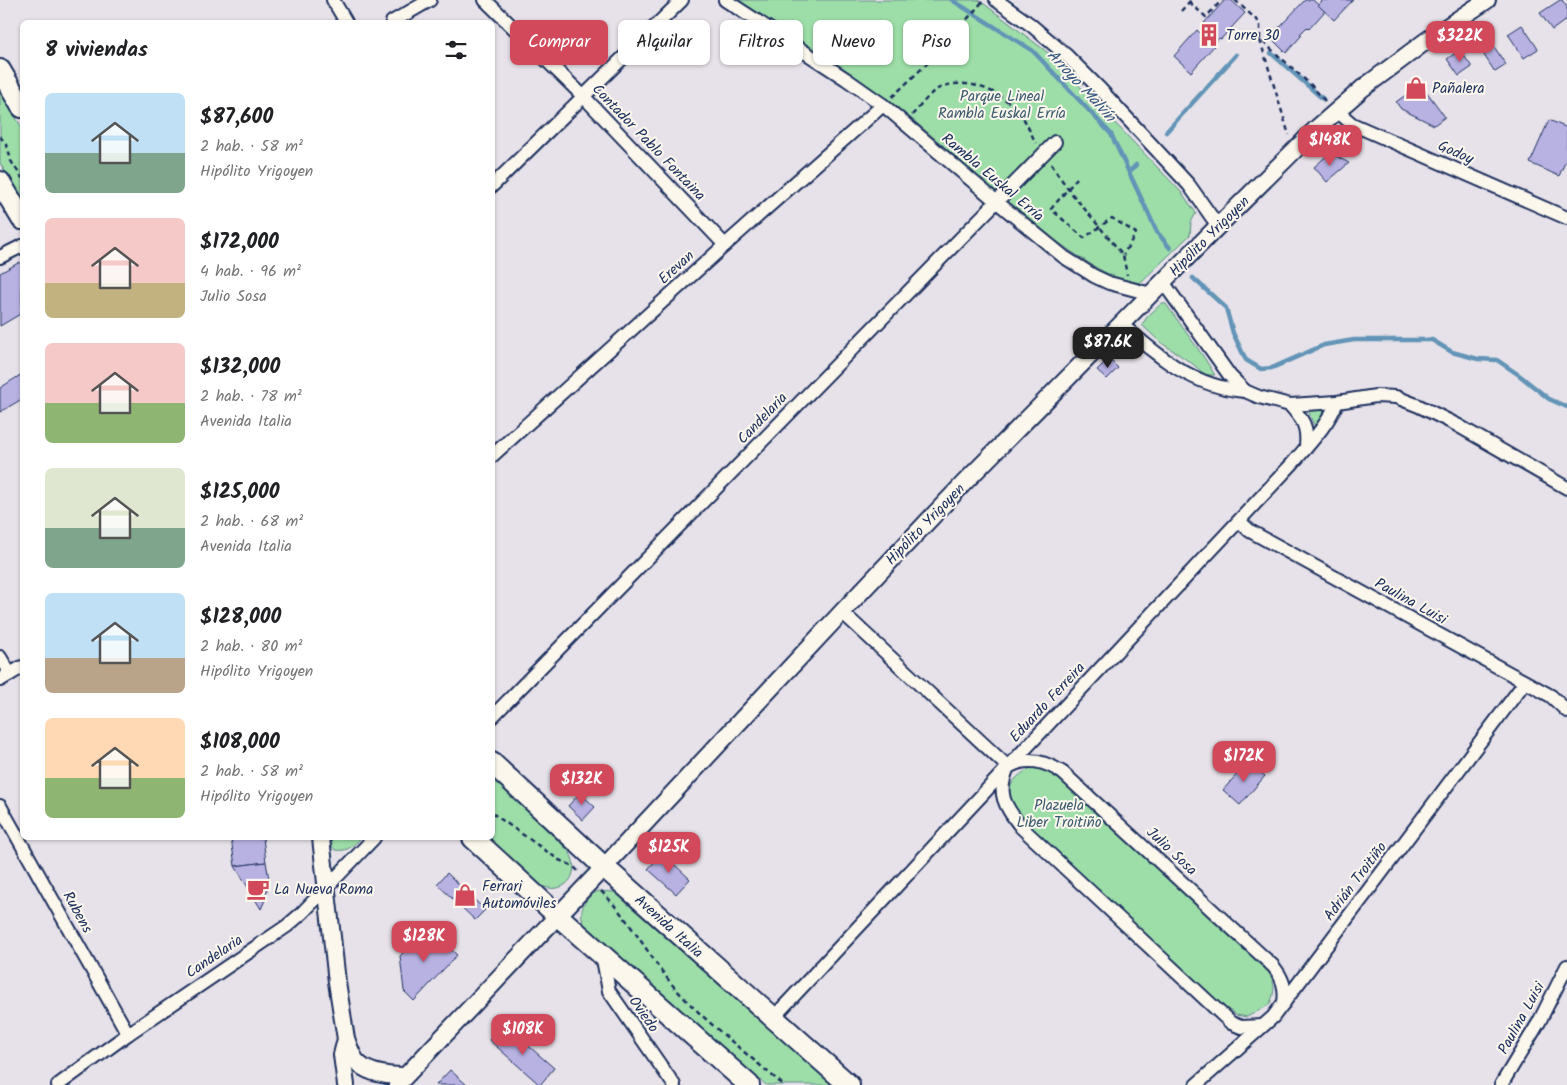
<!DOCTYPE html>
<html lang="es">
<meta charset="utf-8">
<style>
:root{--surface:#fff;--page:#f2f2f2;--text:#202124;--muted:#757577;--accent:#d1495b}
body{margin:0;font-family:Kalam,sans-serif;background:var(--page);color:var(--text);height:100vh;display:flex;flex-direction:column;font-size:19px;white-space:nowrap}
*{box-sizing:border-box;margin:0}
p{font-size:16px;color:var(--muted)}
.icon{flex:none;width:28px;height:28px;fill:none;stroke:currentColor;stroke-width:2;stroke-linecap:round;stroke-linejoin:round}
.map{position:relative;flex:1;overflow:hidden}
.drawer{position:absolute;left:20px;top:20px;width:475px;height:820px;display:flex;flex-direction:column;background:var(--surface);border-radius:8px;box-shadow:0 1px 4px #0004}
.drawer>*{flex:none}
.hud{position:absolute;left:510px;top:20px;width:475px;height:45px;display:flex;gap:10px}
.price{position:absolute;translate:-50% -42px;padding:0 11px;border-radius:10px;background:var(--accent);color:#fff;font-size:16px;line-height:32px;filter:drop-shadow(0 1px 2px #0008)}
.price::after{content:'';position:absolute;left:50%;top:30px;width:15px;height:11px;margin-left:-8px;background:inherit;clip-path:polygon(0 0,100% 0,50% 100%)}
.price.current{background:#222;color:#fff}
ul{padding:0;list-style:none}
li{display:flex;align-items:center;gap:15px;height:125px;padding:0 25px}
li span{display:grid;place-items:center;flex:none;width:140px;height:100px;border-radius:8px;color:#555}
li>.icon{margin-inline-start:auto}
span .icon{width:60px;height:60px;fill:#fffc;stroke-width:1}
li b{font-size:21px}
h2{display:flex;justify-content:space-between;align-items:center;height:60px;padding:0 25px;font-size:21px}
.pill{padding:0 18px;border-radius:8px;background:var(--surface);box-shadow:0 1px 4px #0004;font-size:18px;line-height:45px}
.pill.current{background:var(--accent);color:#fff}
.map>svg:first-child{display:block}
.green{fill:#9ddea8;stroke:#5c8683}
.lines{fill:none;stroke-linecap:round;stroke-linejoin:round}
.stream{stroke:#6294b7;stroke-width:4.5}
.building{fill:#b8b2e3;stroke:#1b2f5e}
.minor-casing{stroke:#1b2f5e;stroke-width:16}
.tertiary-casing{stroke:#1b2f5e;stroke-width:20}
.primary-casing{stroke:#1b2f5e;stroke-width:24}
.path{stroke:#1b2f5e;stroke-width:2.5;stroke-dasharray:5 4;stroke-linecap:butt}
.minor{stroke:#fbf7ec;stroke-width:12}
.tertiary{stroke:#fbf7ec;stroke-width:16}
.primary{stroke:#fbf7ec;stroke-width:20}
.labels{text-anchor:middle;stroke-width:4;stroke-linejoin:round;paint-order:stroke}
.poi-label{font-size:15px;fill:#1b2f5e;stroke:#fbf7ec;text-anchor:start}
.park-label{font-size:15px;fill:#3c5b70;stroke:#fbf7ec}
.street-label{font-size:15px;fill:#1b2f5e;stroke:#fbf7ec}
.water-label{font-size:16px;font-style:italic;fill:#385983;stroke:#fbf7ec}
</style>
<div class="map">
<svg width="1567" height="1085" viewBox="0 0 1567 1085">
<rect width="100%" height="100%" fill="#e7e2e9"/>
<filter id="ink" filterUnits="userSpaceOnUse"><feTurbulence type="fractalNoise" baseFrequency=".02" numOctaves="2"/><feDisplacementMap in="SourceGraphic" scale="10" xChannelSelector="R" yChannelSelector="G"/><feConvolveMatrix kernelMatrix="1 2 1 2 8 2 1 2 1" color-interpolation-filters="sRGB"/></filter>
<g filter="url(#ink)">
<!-- green -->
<g class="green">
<path d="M737,0h242l68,52 135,141 14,20 -5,9 -1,13 -50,48c-29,-4 -45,-16 -68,-31 -64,-42 -115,-98 -175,-145 -50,-39 -107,-72 -160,-107z"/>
<path d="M0,91l22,37v72l-22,-37z"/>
<path d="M1162,303l4,1 37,52 12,19h-10l-12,-11 -33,-22 -18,-17 5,-8z"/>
<path d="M1317,408l5,1 3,4 -7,11 -4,1 -5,-12 1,-4z"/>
<path d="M1035,766l13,1 213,196c13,14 17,25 8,42l-22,12 -11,-2 -11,-8 -203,-188 -15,-22c4,-18 12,-23 28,-31z"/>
<path d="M493,779l76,72c14,24 -5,46 -30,34l-51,-47h4z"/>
<path d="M331,838h30c-8,8 -13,14 -26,12l-3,-4z"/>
<path d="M599,891l15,1 219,193h-67l-176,-153c-2,-3 -6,-7 -7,-11 -5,-12 4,-26 16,-30z"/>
</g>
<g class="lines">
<!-- stream -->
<g class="stream">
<path d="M952,0l81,51 78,83 46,98 13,16"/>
<path d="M1271,53l52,46"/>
<path d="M1166,132l70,-77"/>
<path d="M1129,172l7,-7"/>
<path d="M1193,278l33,30 7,25 13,27 15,9 11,-1 52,-23 30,-5h78l20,12 26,7 19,1 22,15 30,24 18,8"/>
</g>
</g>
<!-- building -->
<g class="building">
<path d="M1225,0h6l14,13 -24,26 -2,-1 -6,7 1,1 -23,26 -17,-16 23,-26 3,3 6,-8 -2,-2z"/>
<path d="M1305,0h8l12,11 -16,18 -2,-2 -7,7 2,1 -16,18 -16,-16z"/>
<path d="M1323,0h30l-19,20 -16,-15z"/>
<path d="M1560,0h2l5,7v14l-1,-1 -14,10 -12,-17z"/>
<path d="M1522,25l16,24 -14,9 -16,-24z"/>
<path d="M1491,42l15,23 -11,7 -15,-23z"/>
<path d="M1460,50l12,17 -13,9 -12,-17z"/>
<path d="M1421,84l24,33 -11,8 -33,-16 -5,-7z"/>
<path d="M1549,120l18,8v30l-8,18 -29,-13z"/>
<path d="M1330,153l19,10 -22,19 -13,-15z"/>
<path d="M20,262l2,4v47l-22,13v-53z"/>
<path d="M1106,361h5l7,7 -11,11 -10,-9z"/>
<path d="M22,374v25l-22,13v-24z"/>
<path d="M1248,762l17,14 -25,29 -17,-15z"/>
<path d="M580,793l15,14 -12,13 -15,-14z"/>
<path d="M231,838h32l3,24 -31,4z"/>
<path d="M662,853l28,26 -14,15 -28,-25z"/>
<path d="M266,862l3,17 -4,21 -4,9 -26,-43z"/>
<path d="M447,873l38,37 -10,10 -38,-36z"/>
<path d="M422,932l5,5 5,-5 25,23 -43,46 -10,-10 -4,-35z"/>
<path d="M499,1028l13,12 4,-5 38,33 -14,17 -51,-45z"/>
<path d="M450,1070l17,15h-31z"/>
</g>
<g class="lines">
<defs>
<g id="minor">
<path d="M333,0l13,22"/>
<path d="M485,0l99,97 141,148"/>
<path d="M725,0l121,79 37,26 114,97 67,55 30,19 15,7 42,11"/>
<path d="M996,0l35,25 35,30 34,34 89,96 29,41"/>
<path d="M392,22l38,-22"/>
<path d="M1336,110l16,14 215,94"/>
<path d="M492,186l190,-186"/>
<path d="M0,257l22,-11"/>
<path d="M1163,282l67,94 15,15 14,6 31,8 47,-3 39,-6 20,1 23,9 38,19 110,63"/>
<path d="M1121,324c38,33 72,63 124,67"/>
<path d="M1290,405c13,15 18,21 16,42"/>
<path d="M492,456l233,-211 158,-140"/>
<path d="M1239,521l11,10 301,165 16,15"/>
<path d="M842,612l166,155"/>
<path d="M0,657l10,17"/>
<path d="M0,680l22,-13"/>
<path d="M492,717l563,-575"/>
<path d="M0,806l128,228"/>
<path d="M602,954l7,37 65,94"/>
<path d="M773,1018l519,-554c16,-19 36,-39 45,-62"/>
<path d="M1262,1026l-21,1 -10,-4 -210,-196c-16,-21 -25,-33 -13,-60 19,-11 37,-6 55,6l210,193c10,12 13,22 11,37"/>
<path d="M58,1085l70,-51 159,-108 15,-13 72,-75"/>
<path d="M1196,1085l77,-68 252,-335"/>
<path d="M1501,1085l38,-63 28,-56"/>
</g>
<g id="tertiary">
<path d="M321,838l16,144 9,57 -4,16 4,30"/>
<path d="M346,1039c3,7 5,15 10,22 11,13 32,15 48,15"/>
<path d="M397,1085l207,-218 238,-255 122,-129 254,-257 99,-98 46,-40 63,-47 61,-41"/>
</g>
<g id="primary">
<path d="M0,70l22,37"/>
<path d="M0,182l22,37"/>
<path d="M492,763l112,104 245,218"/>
<path d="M473,838l84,77 192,170"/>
</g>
</defs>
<!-- minor casing -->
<use href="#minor" class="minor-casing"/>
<!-- tertiary casing -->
<use href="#tertiary" class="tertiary-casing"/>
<!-- primary casing -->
<use href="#primary" class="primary-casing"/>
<!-- path -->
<g class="path">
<path d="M1235,0l25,23v16l51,46 15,17"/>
<path d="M1189,2l17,15 16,-17"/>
<path d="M1181,11l10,-11"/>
<path d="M1260,40l29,95"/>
<path d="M892,97l44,-42 47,-54"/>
<path d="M912,115c7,-7 14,-17 21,-23 27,-20 71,-1 89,24 5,8 9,18 14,27"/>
<path d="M0,136l8,12 3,13 11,17"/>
<path d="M1051,164l17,25 55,66 4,20"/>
<path d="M1077,178l-26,31 33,29 28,-20 24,15 -13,22"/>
<path d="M492,813l67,47 14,6 7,7"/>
<path d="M601,891c29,28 48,66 74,97 32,36 72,65 108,97"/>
</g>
<!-- minor -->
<use href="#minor" class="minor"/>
<!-- tertiary -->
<use href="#tertiary" class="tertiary"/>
<!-- primary -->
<use href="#primary" class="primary"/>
</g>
</g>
<!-- icons -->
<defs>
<symbol id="building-bare" viewBox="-9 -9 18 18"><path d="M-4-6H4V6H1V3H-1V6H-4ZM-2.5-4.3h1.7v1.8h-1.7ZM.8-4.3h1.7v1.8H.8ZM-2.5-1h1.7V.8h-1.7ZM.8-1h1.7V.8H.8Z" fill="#d1495b" stroke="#fbf7ec" stroke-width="2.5" paint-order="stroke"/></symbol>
<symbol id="shop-bare" viewBox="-9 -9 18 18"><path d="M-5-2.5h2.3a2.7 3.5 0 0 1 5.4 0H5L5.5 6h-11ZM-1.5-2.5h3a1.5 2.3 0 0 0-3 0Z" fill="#d1495b" stroke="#fbf7ec" stroke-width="2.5" paint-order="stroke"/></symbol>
<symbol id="cafe-bare" viewBox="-9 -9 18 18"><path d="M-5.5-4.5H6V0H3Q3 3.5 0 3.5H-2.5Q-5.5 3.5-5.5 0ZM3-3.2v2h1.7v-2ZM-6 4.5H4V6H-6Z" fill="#d1495b" stroke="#fbf7ec" stroke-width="2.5" paint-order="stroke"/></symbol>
</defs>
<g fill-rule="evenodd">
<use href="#building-bare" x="1193" y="19" width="32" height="32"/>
<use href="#shop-bare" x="1400" y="72" width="32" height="32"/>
<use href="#cafe-bare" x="242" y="873" width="32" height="32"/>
<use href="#shop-bare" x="449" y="879" width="32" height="32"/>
</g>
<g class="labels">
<!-- poi labels -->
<g class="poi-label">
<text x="1226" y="40">Torre 30</text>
<text x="1432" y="93">Pañalera</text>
<text x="482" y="891">Ferrari<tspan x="482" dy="17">Automóviles</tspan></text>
<text x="274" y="894">La Nueva Roma</text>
</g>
<!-- park labels -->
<g class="park-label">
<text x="1002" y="101">Parque Lineal<tspan x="1002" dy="17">Rambla Euskal Erría</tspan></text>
<text x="1059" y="810">Plazuela<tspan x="1059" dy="17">Liber Troitiño</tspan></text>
</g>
<!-- street labels -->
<g class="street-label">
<text transform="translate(649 142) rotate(46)" y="5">Contador Pablo Fontaina</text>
<text transform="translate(1456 152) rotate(24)" y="5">Godoy</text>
<text transform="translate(993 177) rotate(40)" y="5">Rambla Euskal Erría</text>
<text transform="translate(1209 236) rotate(-45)" y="5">Hipólito Yrigoyen</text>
<text transform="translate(676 267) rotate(-42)" y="5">Erevan</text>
<text transform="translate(762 418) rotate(-46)" y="5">Candelaria</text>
<text transform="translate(925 524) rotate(-46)" y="5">Hipólito Yrigoyen</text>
<text transform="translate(1411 601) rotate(29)" y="5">Paulina Luisi</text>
<text transform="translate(1047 702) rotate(-47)" y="5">Eduardo Ferreira</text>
<text transform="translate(1172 851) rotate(43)" y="5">Julio Sosa</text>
<text transform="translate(1355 881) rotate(-53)" y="5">Adrián Troitiño</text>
<text transform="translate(78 912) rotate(61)" y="5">Rubens</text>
<text transform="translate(669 926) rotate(42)" y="5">Avenida Italia</text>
<text transform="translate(214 956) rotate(-34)" y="5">Candelaria</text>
<text transform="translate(644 1014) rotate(55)" y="5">Oviedo</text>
<text transform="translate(1521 1018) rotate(-61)" y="5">Paulina Luisi</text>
</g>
<!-- water labels -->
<g class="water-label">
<text transform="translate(1082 85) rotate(47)" y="6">Arroyo Malvín</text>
</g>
</g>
</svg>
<b class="price" style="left:1460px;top:63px">$322K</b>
<b class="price" style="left:1330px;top:167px">$148K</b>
<b class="price current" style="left:1108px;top:369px">$87.6K</b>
<b class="price" style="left:1244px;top:783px">$172K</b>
<b class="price" style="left:582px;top:806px">$132K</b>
<b class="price" style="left:669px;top:874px">$125K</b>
<b class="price" style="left:424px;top:963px">$128K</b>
<b class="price" style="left:523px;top:1056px">$108K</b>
<div class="hud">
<a class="pill current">Comprar</a>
<a class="pill">Alquilar</a>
<a class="pill">Filtros</a>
<a class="pill">Nuevo</a>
<a class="pill">Piso</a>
</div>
<section class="drawer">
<h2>8 viviendas<svg class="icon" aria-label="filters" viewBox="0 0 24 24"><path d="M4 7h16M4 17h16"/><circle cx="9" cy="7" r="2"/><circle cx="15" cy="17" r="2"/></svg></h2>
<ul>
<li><span style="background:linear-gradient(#bfe0f5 60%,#7fa58c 0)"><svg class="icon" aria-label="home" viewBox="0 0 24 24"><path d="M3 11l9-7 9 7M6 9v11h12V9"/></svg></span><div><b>$87,600</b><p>2 hab. · 58 m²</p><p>Hipólito Yrigoyen</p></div></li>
<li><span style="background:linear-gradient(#f6c9c9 65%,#c2b280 0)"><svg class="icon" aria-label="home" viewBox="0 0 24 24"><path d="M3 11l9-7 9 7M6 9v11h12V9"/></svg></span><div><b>$172,000</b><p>4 hab. · 96 m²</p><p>Julio Sosa</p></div></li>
<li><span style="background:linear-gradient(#f6c9c9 60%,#8fb573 0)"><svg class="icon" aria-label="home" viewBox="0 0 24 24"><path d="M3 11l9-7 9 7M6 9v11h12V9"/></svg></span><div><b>$132,000</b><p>2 hab. · 78 m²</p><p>Avenida Italia</p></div></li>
<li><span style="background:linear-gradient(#dfe7d0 60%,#7fa58c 0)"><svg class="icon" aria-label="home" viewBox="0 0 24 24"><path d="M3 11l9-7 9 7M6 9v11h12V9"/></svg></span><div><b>$125,000</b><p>2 hab. · 68 m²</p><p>Avenida Italia</p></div></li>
<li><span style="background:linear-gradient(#bfe0f5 65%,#b9a48a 0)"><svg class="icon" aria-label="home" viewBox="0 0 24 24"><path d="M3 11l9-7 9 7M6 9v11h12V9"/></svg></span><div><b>$128,000</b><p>2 hab. · 80 m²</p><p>Hipólito Yrigoyen</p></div></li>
<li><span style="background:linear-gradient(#ffd9b3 60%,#8fb573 0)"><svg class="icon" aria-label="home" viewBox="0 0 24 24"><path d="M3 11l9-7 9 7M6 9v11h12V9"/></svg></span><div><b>$108,000</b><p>2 hab. · 58 m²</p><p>Hipólito Yrigoyen</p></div></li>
</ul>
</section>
</div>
